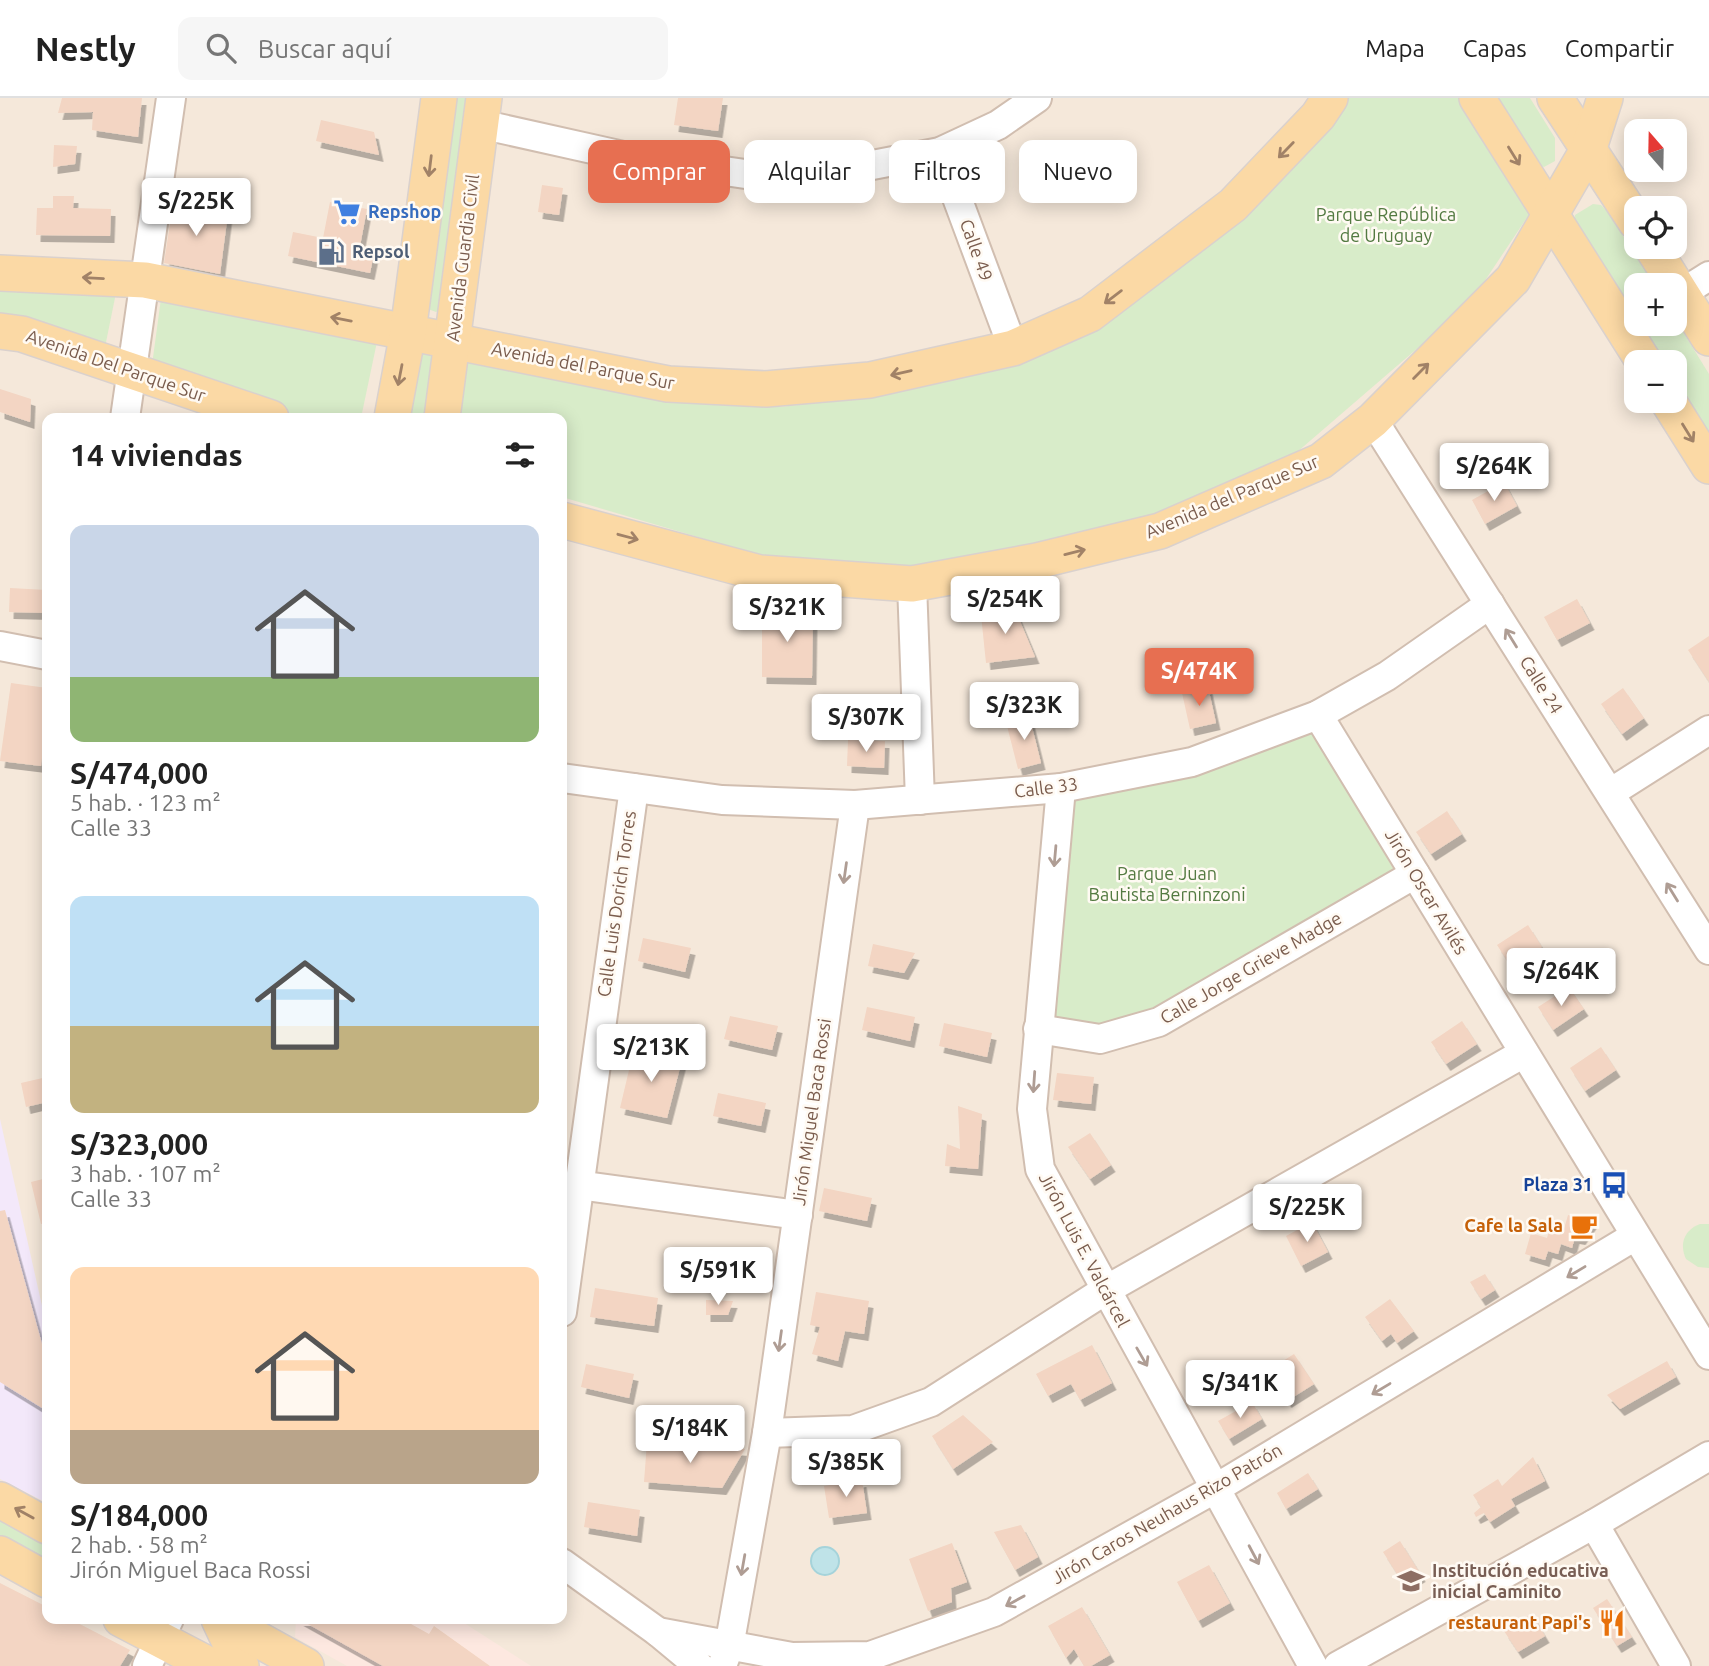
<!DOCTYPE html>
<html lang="es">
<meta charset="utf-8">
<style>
:root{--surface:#fff;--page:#f6f6f6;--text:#222;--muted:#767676;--line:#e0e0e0;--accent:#e76f51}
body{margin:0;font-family:Ubuntu,sans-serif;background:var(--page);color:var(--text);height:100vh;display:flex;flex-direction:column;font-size:26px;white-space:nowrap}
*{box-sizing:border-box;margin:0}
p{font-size:23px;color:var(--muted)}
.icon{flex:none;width:38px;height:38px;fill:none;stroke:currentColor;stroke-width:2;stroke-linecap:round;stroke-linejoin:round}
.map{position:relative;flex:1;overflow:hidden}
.side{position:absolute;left:42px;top:315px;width:525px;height:1211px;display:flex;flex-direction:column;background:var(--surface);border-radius:14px;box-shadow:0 4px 18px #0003}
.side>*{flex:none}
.hud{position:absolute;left:588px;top:42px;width:665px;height:63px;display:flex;gap:14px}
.needle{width:46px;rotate:340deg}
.tools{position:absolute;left:1624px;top:21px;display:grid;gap:14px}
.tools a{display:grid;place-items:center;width:63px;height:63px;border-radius:14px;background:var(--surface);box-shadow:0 4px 18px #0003;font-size:35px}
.price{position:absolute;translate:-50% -60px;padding:0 16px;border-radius:7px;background:#fff;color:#222;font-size:23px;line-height:46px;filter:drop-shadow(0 2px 4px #0008)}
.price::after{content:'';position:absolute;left:50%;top:42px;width:21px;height:16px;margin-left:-10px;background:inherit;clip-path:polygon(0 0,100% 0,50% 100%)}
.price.active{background:var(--accent);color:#fff}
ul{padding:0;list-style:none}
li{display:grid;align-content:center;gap:14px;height:371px;padding:0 28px}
li span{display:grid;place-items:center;height:217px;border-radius:14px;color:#555}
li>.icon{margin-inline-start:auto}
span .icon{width:126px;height:126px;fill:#fffc;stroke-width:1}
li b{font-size:30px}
h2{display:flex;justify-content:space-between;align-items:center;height:84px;padding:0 28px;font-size:30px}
.chip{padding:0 24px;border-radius:14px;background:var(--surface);box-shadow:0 4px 18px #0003;font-size:24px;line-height:63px}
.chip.active{background:var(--accent);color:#fff}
header{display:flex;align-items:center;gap:42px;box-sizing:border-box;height:98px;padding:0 35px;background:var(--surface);border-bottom:2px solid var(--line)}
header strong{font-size:33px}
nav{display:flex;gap:38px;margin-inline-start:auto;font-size:24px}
.search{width:490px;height:63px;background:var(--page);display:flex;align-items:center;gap:18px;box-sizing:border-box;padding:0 24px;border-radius:14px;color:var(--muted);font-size:26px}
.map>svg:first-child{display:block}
.residential{fill:#f5e8da;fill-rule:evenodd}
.commercial{fill:#fde8e0}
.education{fill:#f3e8fa}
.green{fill:#d8ecc9}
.water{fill:#bfe3e8;stroke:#a5d3da;stroke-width:2}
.building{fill:#f3d5c3;filter:url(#shadow)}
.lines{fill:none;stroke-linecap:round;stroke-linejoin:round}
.minor-casing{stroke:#d1beb0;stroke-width:32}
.major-casing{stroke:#dad1cd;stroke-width:38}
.minor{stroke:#fff;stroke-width:28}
.major{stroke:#fbd9a5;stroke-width:35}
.oneway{stroke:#a18267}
.oneway2{stroke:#af9d94}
.labels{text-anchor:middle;stroke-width:5;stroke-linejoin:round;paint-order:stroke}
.shop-label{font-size:18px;font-weight:bold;fill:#366cbe;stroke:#fffaf3;text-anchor:start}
.park-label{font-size:18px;fill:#537a41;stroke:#fffaf3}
.street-label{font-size:18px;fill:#7a5c4d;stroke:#fffaf3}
.service-label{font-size:18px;font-weight:bold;fill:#4e5e75;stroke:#fffaf3;text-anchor:start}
.transit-label{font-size:18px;font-weight:bold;fill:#164399;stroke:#fffaf3;text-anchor:end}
.food-label{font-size:18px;font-weight:bold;fill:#c56008;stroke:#fffaf3;text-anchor:end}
.education-label{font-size:18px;font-weight:bold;fill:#785e54;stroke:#fffaf3;text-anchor:start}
</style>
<header>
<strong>Nestly</strong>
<div class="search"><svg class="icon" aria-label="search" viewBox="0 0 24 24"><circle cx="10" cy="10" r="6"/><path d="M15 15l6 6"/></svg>Buscar aquí</div>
<nav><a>Mapa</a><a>Capas</a><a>Compartir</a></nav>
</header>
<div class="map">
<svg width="1709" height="1568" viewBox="0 0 1709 1568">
<defs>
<filter id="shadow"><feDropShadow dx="4.5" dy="7" stdDeviation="0" flood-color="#0004"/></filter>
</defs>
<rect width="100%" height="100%" fill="#fdf6ec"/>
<!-- residential -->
<path class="residential" d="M0,0h1709v1568h-1709zM1636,33h39v39h-39zM1636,110h39v39h-39zM1636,187h39v39h-39zM1636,264h39v39h-39zM47,320h515v1201h-515z"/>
<!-- commercial -->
<path class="commercial" d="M296,1521h162l73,47h-184l-52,-29z"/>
<!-- education -->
<path class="education" d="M0,1021l47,209v175l-47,-24z"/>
<!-- green -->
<g class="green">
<path d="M448,0h27l-35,212 -4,2 -8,-3z"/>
<path d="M1343,0h121l68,112 -62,93 -181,156 -147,67 -230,43 -133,-8 -217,-64v-79h-103l8,-63 216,41 97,11 102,-12 129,-29z"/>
<path d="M1494,0h36l25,40v23l-11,6 -9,-4z"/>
<path d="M1593,106l8,1 7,7 46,73h-18v39h39v-5l34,55v69l-34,-55v-26h-16l-85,-140 1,-7z"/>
<path d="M0,182l117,8 -13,64 -104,-26z"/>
<path d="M162,193l216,46 -17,81h-56l-153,-53z"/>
<path d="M417,255l20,3 -12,62h-20z"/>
<path d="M1315,626l83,154 -242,138 -57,17 -54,-10 20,-230z"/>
<path d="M1700,1126h9v44l-11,-1 -12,-8c-7,-15 -2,-29 14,-35z"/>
<path d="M0,1421l47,25v23l-47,-25z"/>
</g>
<!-- water -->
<circle class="water" cx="825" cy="1463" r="14"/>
<!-- building -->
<g class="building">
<path d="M62,0h80l-4,39 -46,-7 1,-18 -35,1z"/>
<path d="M678,0h45l-5,33 -44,-6z"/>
<path d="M321,22l53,12 5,23 -63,-14z"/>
<path d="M54,47l23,1 -2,18 -22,3z"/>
<path d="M542,87l21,3 -4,27 -21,-3z"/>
<path d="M53,98h21l-1,12 38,1 -1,27 -74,-1 1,-27h16z"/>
<path d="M330,104l37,7 -7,37 15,3 -5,24 -82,-17 5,-24 30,6z"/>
<path d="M173,105l55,10 -8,61 -56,-11z"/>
<path d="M0,291l31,10 -1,23 -30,-10z"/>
<path d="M1504,384l13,24 -32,18 -13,-24z"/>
<path d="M10,490l37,2v23l-38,-1z"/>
<path d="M1577,501l13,24 -33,17 -13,-23z"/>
<path d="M1012,504l23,55 -49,6 -5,-48z"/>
<path d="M762,513h51l-1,67 -50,-1z"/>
<path d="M1709,538v46l-21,-32z"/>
<path d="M11,585l36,5v34l-6,44 -41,-5z"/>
<path d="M1208,589l8,36 -26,6 -8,-36z"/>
<path d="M1623,590l21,30 -22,16 -21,-30z"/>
<path d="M1029,617l12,48 -23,6 -12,-47z"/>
<path d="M848,642l37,1 -1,27 -37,-2z"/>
<path d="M1447,713l15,23 -31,20 -15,-22z"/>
<path d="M1528,827l14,22 -30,21 -15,-23z"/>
<path d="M643,840l48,10 -6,24 -47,-11z"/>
<path d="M873,846l42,9 -11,20 -36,-7z"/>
<path d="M1569,889l15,22 -31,21 -15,-23z"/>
<path d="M867,909l48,10 -5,24 -48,-11z"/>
<path d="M730,918l48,10 -6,24 -48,-11z"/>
<path d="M1462,923l15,23 -31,20 -15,-22z"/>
<path d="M944,925l48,10 -5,24 -48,-11z"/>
<path d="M1601,949l15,23 -31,21 -15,-23z"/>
<path d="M634,951l48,11 -15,58 -47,-10z"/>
<path d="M1057,975l37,4 -3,27 -38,-4z"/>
<path d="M47,979v25l-21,5 -5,-24z"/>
<path d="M718,995l48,10 -5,23 -48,-10z"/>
<path d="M958,1008l24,8 -4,55 -33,-3 2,-22 13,5z"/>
<path d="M1090,1035l21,32 -21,14 -22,-32z"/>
<path d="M47,1080v45l-6,1 -10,-42z"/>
<path d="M824,1090l48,10 -5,23 -48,-10z"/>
<path d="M5,1112l42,152v49l-47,-29v-171z"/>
<path d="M1568,1117l24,7 -11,16 -6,-1 -3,11 -11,-4 -3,10 -10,-3 -3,9 -20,-6 6,-21 16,5 4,-13 13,4z"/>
<path d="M1312,1124l16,30 -27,14 -15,-30z"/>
<path d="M1485,1176l10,16 -14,9 -11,-17z"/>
<path d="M595,1190l63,10 -4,28 -64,-9z"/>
<path d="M816,1194l53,9 -5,33 -19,-3 -7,30 -26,-7 8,-27 -10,-2z"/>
<path d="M1390,1201l24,32 -17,12 -6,-9 -9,7 -17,-24z"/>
<path d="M706,1202l27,1 -5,14h-22z"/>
<path d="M1092,1247l20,38 -32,17 -9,-16 -23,12 -12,-22z"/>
<path d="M1294,1256l20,30 -27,17 -20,-30z"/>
<path d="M1667,1263l9,16 -56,32 -13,-14z"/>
<path d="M586,1266l48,10 -5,24 -48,-11z"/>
<path d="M1252,1304l10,17 -33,20 -11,-18z"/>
<path d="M963,1317l30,27 -40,27 -21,-33z"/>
<path d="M647,1344l98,7 -23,39 -78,-6z"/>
<path d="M1533,1359l12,24 -34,18 4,7 -25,16 -6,-9 -8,4 -2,-4 7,-6 -8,-12 25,-16 4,7z"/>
<path d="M1308,1375l10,16 -32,20 -9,-16z"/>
<path d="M862,1382l5,33 -38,5 -5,-32z"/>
<path d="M588,1404l52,8 -3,26 -53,-9z"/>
<path d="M1021,1427l17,32 -23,13 -21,-38z"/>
<path d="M1400,1443l21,34 -17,10 -21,-33z"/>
<path d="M952,1445l15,39 -16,6 1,14 -24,9 -19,-52z"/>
<path d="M1209,1467l21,38 -32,18 -21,-39z"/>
<path d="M0,1485l47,24v12h23l60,31 -10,16h-120z"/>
<path d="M1607,1501l25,38 -15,9 -24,-38z"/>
<path d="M1082,1509l28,48 -19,11h-7l-10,-17 -8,9 -18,-32z"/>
<path d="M1532,1516l13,22 -27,16 -14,-21z"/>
<path d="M299,1521h103l27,15 5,-8 56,40h-107z"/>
</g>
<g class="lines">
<defs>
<g id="minor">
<path d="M480,26l148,33 124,18 110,-8 78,-15 58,-27 39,-27"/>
<path d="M940,54l73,196"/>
<path d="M1682,195l27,-17"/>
<path d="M125,320l46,-320"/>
<path d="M1373,322l336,530"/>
<path d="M912,486l8,216"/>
<path d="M0,548l47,9"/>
<path d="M1318,617l391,640"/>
<path d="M562,680l160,22 133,5 206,-17 131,-26 126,-47 69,-39 103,-72"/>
<path d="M1061,690l-29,321 8,60 273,497"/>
<path d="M1610,695l99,-63"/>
<path d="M1038,931l62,10 59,-17 256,-148"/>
<path d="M578,1087l220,30"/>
<path d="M562,1214l72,-524"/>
<path d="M767,1335l86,-3 78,-28 173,-111 420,-238"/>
<path d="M1594,1426l82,142"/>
<path d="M562,1465l96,69 41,34"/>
<path d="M658,1534l134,25 78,-1 124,-44 224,-125 417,-251"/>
<path d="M147,1568l22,-47"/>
<path d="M722,1568l7,-19 38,-214 88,-628"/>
<path d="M1338,1568l256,-142 115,-68"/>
</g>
<g id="major">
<path d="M1477,0l167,264"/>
<path d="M1555,0l81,124"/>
<path d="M1652,149l57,91"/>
<path d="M0,175l145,7 523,104 98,5 104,-9 143,-32 77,-34 143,-109 85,-89 12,-18"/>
<path d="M0,233l22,3 249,84"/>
<path d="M1668,303l41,65"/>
<path d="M392,320l16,-86 31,-234"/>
<path d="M442,320l42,-320"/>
<path d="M562,422l198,53 152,11 125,-23 123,-30 161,-70 52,-41 140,-141 76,-131 16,-50"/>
<path d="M0,1402l47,26"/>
<path d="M0,1456l47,26"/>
<path d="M121,1521l90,47"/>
<path d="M219,1521l22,47"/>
<path d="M221,1521l85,47"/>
</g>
</defs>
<!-- minor casing -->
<use href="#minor" class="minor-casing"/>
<!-- major casing -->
<use href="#major" class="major-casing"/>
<!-- minor -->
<use href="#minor" class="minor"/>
<!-- major -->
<use href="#major" class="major"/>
</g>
<!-- one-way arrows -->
<defs><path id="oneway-shaft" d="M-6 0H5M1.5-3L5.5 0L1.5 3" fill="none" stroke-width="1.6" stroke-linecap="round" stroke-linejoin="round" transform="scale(1.75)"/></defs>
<g class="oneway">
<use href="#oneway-shaft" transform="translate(1286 52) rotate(134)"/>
<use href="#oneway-shaft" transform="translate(1514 58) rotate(58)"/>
<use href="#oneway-shaft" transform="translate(430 68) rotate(97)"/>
<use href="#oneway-shaft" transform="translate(93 180) rotate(-177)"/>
<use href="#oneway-shaft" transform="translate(1113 199) rotate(143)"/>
<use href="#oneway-shaft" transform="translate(341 221) rotate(-169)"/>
<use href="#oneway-shaft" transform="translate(1421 273) rotate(-45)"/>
<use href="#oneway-shaft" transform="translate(901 275) rotate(167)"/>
<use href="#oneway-shaft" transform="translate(400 277) rotate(101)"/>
<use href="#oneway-shaft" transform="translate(1688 335) rotate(58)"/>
<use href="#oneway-shaft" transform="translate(628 439) rotate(15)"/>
<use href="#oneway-shaft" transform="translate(1075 454) rotate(-14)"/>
<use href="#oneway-shaft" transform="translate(24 1415) rotate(-151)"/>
</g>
<g class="oneway2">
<use href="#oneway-shaft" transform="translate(1511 540) rotate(-122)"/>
<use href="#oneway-shaft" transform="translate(1055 758) rotate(95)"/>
<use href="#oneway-shaft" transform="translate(845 775) rotate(98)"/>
<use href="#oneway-shaft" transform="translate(1672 794) rotate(-122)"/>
<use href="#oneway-shaft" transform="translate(1034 984) rotate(94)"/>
<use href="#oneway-shaft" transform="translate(1576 1174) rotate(149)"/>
<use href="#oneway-shaft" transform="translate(780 1243) rotate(98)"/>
<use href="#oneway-shaft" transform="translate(1142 1259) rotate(60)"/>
<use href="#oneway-shaft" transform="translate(1381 1291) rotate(149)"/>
<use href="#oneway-shaft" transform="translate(1254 1457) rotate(62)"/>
<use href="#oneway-shaft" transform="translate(743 1467) rotate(100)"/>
<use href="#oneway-shaft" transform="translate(1015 1503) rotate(151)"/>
</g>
<!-- icons -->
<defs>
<symbol id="supermarket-bare" viewBox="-9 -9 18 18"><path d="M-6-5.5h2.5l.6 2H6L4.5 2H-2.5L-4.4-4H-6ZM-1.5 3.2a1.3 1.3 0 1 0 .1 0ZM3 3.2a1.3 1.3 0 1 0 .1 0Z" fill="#3f7fe0" stroke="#fffaf3" stroke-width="2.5" paint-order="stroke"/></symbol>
<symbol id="fuel-bare" viewBox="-9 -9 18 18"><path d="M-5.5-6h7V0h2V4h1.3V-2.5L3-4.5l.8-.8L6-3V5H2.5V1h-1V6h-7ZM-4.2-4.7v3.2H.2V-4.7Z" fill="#5c6f8a" stroke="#fffaf3" stroke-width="2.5" paint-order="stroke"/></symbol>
<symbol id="bus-bare" viewBox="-9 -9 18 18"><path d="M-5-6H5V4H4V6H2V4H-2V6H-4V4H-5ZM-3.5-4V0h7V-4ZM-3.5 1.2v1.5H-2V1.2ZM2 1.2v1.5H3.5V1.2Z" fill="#1a4fb4" stroke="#fffaf3" stroke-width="2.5" paint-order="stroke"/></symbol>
<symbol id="cafe-bare" viewBox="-9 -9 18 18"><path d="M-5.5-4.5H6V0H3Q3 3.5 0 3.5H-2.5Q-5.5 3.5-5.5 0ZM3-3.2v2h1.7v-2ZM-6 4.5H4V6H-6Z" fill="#e8710a" stroke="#fffaf3" stroke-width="2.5" paint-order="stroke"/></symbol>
<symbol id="school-bare" viewBox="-9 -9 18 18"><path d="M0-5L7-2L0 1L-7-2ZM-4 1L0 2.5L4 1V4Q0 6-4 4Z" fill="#8d6e63" stroke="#fffaf3" stroke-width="2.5" paint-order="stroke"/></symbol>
<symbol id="restaurant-bare" viewBox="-9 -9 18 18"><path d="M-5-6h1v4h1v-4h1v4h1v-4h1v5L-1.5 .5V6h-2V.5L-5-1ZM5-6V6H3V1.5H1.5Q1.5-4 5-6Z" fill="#e8710a" stroke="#fffaf3" stroke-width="2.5" paint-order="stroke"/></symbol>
</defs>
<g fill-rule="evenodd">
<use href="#supermarket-bare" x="328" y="95" width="38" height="38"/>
<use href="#fuel-bare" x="312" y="135" width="38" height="38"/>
<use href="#bus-bare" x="1595" y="1068" width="38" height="38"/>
<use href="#cafe-bare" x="1565" y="1109" width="38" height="38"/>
<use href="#school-bare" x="1392" y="1464" width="38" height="38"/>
<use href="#restaurant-bare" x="1593" y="1506" width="38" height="38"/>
</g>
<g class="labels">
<!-- shop labels -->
<g class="shop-label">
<text x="368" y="120">Repshop</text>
</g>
<!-- park labels -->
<g class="park-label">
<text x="1386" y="123">Parque República<tspan x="1386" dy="21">de Uruguay</tspan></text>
<text x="1167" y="782">Parque Juan<tspan x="1167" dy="21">Bautista Berninzoni</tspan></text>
</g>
<!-- street labels -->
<g class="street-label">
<text transform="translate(976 152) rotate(70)" y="6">Calle 49</text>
<text transform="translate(463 160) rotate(-83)" y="6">Avenida Guardia Civil</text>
<text transform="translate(116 268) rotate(19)" y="6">Avenida Del Parque Sur</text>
<text transform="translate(583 268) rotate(11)" y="6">Avenida del Parque Sur</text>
<text transform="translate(1232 399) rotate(-23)" y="6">Avenida del Parque Sur</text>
<text transform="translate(1541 587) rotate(58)" y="6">Calle 24</text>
<text transform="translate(1046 690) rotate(-7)" y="6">Calle 33</text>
<text transform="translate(1426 794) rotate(59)" y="6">Jirón Oscar Avilés</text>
<text transform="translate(617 806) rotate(-82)" y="6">Calle Luis Dorich Torres</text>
<text transform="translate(1251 870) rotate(-30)" y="6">Calle Jorge Grieve Madge</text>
<text transform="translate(812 1014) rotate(-82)" y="6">Jirón Miguel Baca Rossi</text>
<text transform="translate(1084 1152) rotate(62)" y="6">Jirón Luis E. Valcárcel</text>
<text transform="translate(1167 1416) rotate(-30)" y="6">Jirón Caros Neuhaus Rizo Patrón</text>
</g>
<!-- service labels -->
<g class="service-label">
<text x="352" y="160">Repsol</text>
</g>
<!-- transit labels -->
<g class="transit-label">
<text x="1593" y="1093">Plaza 31</text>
</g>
<!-- food labels -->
<g class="food-label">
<text x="1563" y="1134">Cafe la Sala</text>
<text x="1591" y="1531">restaurant Papi's</text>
</g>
<!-- education labels -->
<g class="education-label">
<text x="1432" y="1479">Institución educativa<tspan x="1432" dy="21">inicial Caminito</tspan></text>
</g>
</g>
</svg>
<div class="tools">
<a><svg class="needle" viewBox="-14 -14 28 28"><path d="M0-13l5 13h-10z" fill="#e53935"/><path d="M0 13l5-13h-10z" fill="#767676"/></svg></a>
<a><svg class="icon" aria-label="locate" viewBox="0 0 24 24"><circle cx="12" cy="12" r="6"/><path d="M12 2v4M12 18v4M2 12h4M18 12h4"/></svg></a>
<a>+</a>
<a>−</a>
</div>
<b class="price" style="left:196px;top:140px">S/225K</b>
<b class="price" style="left:1494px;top:405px">S/264K</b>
<b class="price" style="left:1005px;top:538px">S/254K</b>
<b class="price" style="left:787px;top:546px">S/321K</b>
<b class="price active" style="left:1199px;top:610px">S/474K</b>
<b class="price" style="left:1024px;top:644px">S/323K</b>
<b class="price" style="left:866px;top:656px">S/307K</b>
<b class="price" style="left:1561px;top:910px">S/264K</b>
<b class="price" style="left:651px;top:986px">S/213K</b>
<b class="price" style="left:1307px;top:1146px">S/225K</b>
<b class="price" style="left:718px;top:1209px">S/591K</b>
<b class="price" style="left:1240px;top:1322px">S/341K</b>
<b class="price" style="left:690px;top:1367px">S/184K</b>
<b class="price" style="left:846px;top:1401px">S/385K</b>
<div class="hud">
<a class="chip active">Comprar</a>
<a class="chip">Alquilar</a>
<a class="chip">Filtros</a>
<a class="chip">Nuevo</a>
</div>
<section class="side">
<h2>14 viviendas<svg class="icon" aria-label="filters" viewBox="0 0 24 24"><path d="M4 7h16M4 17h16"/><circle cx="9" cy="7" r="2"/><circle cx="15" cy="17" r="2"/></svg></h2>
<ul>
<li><span style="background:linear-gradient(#c9d6e8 70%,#8fb573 0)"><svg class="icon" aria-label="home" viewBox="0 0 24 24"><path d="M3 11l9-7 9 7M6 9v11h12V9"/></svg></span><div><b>S/474,000</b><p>5 hab. · 123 m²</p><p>Calle 33</p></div></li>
<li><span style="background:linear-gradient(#bfe0f5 60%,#c2b280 0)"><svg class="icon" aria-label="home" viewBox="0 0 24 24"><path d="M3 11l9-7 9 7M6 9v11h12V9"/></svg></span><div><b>S/323,000</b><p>3 hab. · 107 m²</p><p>Calle 33</p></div></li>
<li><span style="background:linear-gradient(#ffd9b3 75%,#b9a48a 0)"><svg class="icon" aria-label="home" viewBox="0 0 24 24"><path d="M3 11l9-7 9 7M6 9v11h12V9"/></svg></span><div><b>S/184,000</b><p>2 hab. · 58 m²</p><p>Jirón Miguel Baca Rossi</p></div></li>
</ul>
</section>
</div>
